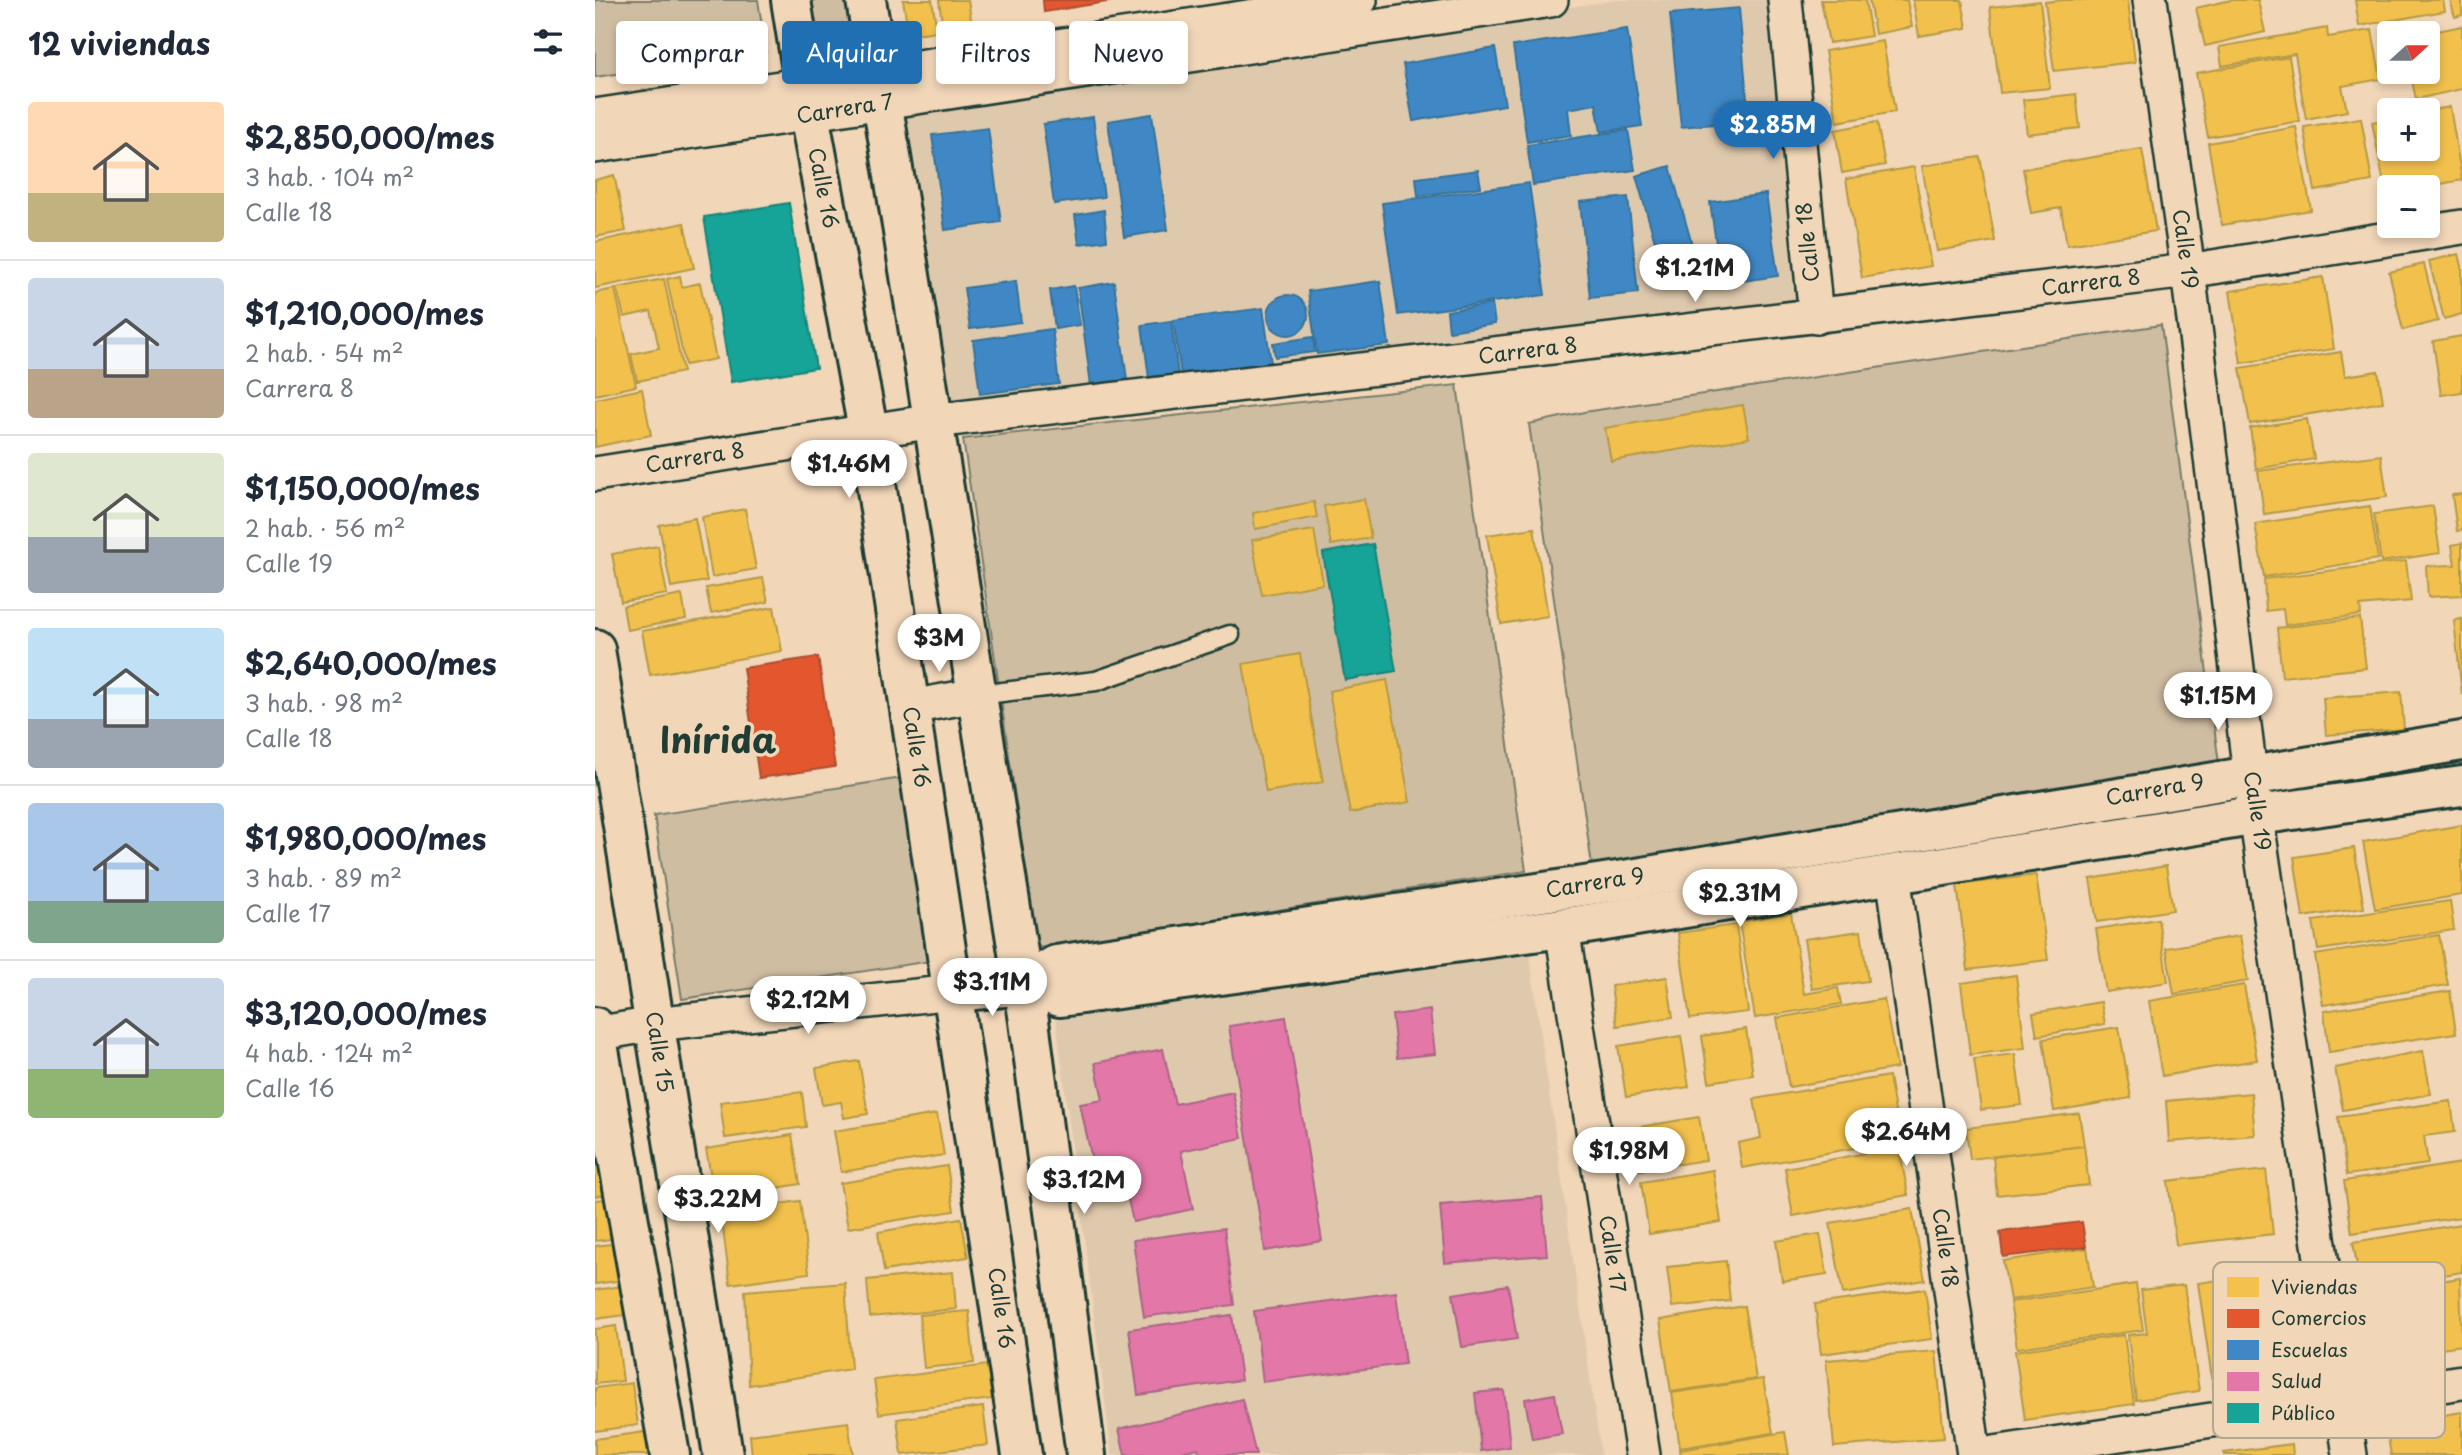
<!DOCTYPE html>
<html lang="es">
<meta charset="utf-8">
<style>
:root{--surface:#fff;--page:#f6f6f7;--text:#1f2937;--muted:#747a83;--line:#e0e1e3;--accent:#1f6fb2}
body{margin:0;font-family:"Playpen Sans",sans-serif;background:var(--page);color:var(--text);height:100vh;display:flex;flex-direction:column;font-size:26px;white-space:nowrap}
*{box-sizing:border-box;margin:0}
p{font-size:23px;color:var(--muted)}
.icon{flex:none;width:38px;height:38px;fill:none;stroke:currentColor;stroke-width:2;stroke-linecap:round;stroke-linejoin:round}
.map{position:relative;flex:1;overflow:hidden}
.drawer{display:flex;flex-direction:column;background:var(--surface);width:595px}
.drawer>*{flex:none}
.banner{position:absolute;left:21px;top:21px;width:665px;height:63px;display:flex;gap:14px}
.needle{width:46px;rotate:69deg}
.controls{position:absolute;left:1782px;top:21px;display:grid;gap:14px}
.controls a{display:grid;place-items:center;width:63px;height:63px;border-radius:7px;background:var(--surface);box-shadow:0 4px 10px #0003;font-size:35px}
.price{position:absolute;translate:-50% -60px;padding:0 16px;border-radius:24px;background:#fff;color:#222;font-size:23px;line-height:46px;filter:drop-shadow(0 2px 4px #0008)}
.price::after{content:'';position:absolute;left:50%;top:42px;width:21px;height:16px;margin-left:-10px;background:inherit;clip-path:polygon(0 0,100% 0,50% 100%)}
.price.selected{background:var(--accent);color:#fff}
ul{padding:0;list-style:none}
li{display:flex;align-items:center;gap:21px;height:175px;padding:0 28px}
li+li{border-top:2px solid var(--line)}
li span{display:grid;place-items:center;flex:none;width:196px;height:140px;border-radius:7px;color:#555}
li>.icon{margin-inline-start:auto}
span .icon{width:84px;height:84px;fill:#fffc;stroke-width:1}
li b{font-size:30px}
h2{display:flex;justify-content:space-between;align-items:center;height:84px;padding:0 28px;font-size:30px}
.chip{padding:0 24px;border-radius:7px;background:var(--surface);box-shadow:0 4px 10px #0003;font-size:24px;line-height:63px}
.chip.selected{background:var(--accent);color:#fff}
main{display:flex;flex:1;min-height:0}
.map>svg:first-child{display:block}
.built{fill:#dfc9ad}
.green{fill:#cfbda2;stroke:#777d6b;stroke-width:2;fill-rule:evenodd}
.homes{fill:#f2c14e;stroke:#b39946;stroke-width:2}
.shops{fill:#e4572e;stroke:#a94f30;stroke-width:2}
.schools{fill:#3f88c5;stroke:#35729a;stroke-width:2}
.health{fill:#e377a8;stroke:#a86685;stroke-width:2}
.public{fill:#17a398;stroke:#19847a;stroke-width:2}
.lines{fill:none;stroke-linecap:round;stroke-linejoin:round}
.lane-casing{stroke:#1f3d34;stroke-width:23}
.street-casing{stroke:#1f3d34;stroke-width:38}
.secondary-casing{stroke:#1f3d34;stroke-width:44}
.lane{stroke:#f1d6b8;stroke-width:18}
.street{stroke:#f1d6b8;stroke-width:33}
.secondary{stroke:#f1d6b8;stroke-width:38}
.labels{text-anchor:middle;stroke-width:7;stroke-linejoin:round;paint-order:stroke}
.street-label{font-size:21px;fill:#1f3d34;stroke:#f1d6b8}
.town-label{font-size:35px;font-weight:bold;fill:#1f3d34;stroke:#f1d6b8}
.key{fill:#f1d6b8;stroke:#b2a890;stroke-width:2}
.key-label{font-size:19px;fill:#1f3d34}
</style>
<main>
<section class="drawer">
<h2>12 viviendas<svg class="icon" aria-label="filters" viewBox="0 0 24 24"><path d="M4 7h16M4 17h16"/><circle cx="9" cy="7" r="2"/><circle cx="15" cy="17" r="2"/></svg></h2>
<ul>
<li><span style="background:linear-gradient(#ffd9b3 65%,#c2b280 0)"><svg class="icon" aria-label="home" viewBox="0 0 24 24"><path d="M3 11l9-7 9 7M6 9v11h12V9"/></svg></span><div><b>$2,850,000/mes</b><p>3 hab. · 104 m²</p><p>Calle 18</p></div></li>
<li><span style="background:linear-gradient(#c9d6e8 65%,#b9a48a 0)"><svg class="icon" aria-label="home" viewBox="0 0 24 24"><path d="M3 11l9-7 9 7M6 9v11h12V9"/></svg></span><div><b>$1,210,000/mes</b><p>2 hab. · 54 m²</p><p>Carrera 8</p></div></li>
<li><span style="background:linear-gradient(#dfe7d0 60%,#9aa5b1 0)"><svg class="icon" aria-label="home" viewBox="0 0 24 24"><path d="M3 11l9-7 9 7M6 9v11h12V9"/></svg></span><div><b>$1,150,000/mes</b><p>2 hab. · 56 m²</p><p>Calle 19</p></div></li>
<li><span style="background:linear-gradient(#bfe0f5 65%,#9aa5b1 0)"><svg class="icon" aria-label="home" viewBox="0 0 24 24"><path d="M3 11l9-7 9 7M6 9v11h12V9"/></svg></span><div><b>$2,640,000/mes</b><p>3 hab. · 98 m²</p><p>Calle 18</p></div></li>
<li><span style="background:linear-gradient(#a9c7e8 70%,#7fa58c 0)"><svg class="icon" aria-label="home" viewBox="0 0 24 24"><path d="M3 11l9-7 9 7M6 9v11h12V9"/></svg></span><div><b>$1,980,000/mes</b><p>3 hab. · 89 m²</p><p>Calle 17</p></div></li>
<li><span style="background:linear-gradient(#c9d6e8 65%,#8fb573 0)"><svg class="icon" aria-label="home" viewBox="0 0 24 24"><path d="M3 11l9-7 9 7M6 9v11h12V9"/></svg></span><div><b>$3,120,000/mes</b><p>4 hab. · 124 m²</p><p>Calle 16</p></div></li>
</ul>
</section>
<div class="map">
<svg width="1867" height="1455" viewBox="0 0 1867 1455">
<rect width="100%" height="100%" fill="#f1d6b8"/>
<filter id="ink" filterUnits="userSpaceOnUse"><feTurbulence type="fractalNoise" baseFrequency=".0143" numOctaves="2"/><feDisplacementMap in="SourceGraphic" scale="14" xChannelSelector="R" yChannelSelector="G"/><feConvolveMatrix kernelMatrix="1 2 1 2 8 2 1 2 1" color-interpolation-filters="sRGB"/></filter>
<g filter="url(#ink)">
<!-- built -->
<g class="built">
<path d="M1022,0h160l44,317 -874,112 -46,-321z"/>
<path d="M934,951l72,504h-489l-56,-435z"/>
</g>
<!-- green -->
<g class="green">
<path d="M0,0h163l8,52 -171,25z"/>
<path d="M201,0h64l8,50 -64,4z"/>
<path d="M1566,325l58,439 -627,102 -63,-442 55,-12z"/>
<path d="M862,385l69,486 -489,77 -74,-509zM778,544l22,127 -50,9 -22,-127z"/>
<path d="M308,778l28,183 -249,38 -28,-184z"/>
</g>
<!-- homes -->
<g class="homes">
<path d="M308,0h29l5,31 -28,4z"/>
<path d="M344,0h29l4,25 -29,5z"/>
<path d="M1226,0h44l6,36 -42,7z"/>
<path d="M1274,0h38l5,27 -37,7z"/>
<path d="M1318,0h49l5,28 -48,8z"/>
<path d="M1468,0h65l7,62 -81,9 -9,-69z"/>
<path d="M1636,0h27l7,32 -60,14 -9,-38z"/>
<path d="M1760,0h88l2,11 -86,15z"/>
<path d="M1855,0h12v15l-7,2z"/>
<path d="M1445,1l10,87 -50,5 -10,-86z"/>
<path d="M1867,26v63l-46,10 -6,-27h17v-39z"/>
<path d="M1732,28l1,9 44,-7 9,49 -39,7 5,25 -41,8 -11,-65 -73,12 -3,-19z"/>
<path d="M1288,41l12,71 -58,10 -12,-71z"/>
<path d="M1694,57l11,64 -92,16 -12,-64z"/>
<path d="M1481,94l4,34 -53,6 -4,-34z"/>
<path d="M1855,107l12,73 -37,7h-36l-3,7 -14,-72 17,-3v30h38v-38z"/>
<path d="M1766,118l11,63 -57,10 -11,-64z"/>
<path d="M1282,122l8,43 -43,8 -7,-43z"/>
<path d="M1701,127l15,83 -89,15 -14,-82z"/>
<path d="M1547,149l14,82 -89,14 -6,-37 -30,5 -8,-44z"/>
<path d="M1385,157l15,84 -58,10 -15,-85z"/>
<path d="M1319,167l17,99 -69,12 -16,-99z"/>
<path d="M19,175l12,56 -31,6v-57z"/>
<path d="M89,223l10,45 -99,20v-46z"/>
<path d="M1864,254l3,12v48l-18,5 -15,-58z"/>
<path d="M1829,264l14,57 -35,9 -14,-58z"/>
<path d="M85,276l2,11 18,-4 16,76 -31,6 -18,-86z"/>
<path d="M1728,277l11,72 -93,14 -11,-72z"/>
<path d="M69,279l19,93 -46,9 -6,-27 28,-6 -8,-37 -27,6 -7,-29z"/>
<path d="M20,289l21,97 -41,9v-102z"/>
<path d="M1867,336v56l-21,3 -8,-54z"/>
<path d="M1746,352l4,24 33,-5 5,31 -133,22 -10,-56z"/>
<path d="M47,389l9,46 -56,12v-48z"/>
<path d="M1148,405l6,33 -138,23 -6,-33z"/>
<path d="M1712,419l7,40 -58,10 -6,-41z"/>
<path d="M1786,455l6,42 -123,17 -6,-43z"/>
<path d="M1867,494v36l-5,1 -5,-36z"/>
<path d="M769,499l7,39 -40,7 -7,-39z"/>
<path d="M719,502l3,15 -62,12 -2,-16z"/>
<path d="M1775,506l8,53 -114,18 -9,-53z"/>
<path d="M1838,506l7,47 -59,9 -7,-48z"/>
<path d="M150,509l11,60 -44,8 -10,-60z"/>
<path d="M100,518l12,63 -36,6 -12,-62z"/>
<path d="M939,528l14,88 -47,8 -14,-89z"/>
<path d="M719,530l9,54 -61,11 -10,-55z"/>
<path d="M1867,543v52l-34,2 -2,-31 29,-1 -3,-20z"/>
<path d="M63,546l9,48 -46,8 -9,-48z"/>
<path d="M1811,561l5,40 -51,5 1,9 -76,10 -2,-16 -17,2 -2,-32z"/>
<path d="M168,578l5,24 -57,11 -5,-25z"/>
<path d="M87,595l4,24 -59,11 -4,-24z"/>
<path d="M179,607l8,44 -132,24 -8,-44z"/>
<path d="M1765,618l6,50 -84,9 -5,-49z"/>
<path d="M1867,619v76l-8,-75z"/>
<path d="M705,654l23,128 -57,10 -23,-128z"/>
<path d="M792,680l23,122 -60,11 -21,-122z"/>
<path d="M1806,692l3,37 -78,6 -3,-37z"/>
<path d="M1867,825v70l-87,14 -12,-67z"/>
<path d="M1759,848l10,60 -61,9 -9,-60z"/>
<path d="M1571,866l7,44 -76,12 -7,-43z"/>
<path d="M1441,875l12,85 -80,10 -11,-85z"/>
<path d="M1855,901l4,29 -136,20 -5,-29z"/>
<path d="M1196,913l13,81 34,-6 3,16 -86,14 -16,-96z"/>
<path d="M1563,919l10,63 -62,10 -10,-63z"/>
<path d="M1141,925l12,87 -58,7 -12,-86z"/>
<path d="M1266,931l7,50 -56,8 -8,-50z"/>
<path d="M1844,935l9,50 -125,20 -8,-50z"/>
<path d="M1645,936l8,45 -74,13 -8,-46z"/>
<path d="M1421,975l9,73 -55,7 -9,-72z"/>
<path d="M1072,977l6,40 -56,9 -6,-40z"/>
<path d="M1649,985l13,75 -95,16 -13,-75z"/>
<path d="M1855,991l6,42 -127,19 -5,-41z"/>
<path d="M1289,999l13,69 -108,19 -12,-69z"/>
<path d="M1506,1002l4,22 -68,12 -4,-23z"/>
<path d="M1524,1027l12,71 -77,13 -11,-72z"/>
<path d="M1151,1029l7,46 -44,7 -7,-46z"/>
<path d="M1086,1036l8,51 -63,10 -8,-51z"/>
<path d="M1828,1051l8,43 -88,16 -8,-42z"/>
<path d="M1420,1054l7,51 -41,5 -7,-51z"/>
<path d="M264,1061l9,53 -24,4 -3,-16 -19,3 -6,-37z"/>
<path d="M1294,1076l11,64 -158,28 -4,-25 23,-5 -7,-39z"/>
<path d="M207,1092l4,35 -81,11 -5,-36z"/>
<path d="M1656,1093l4,42 -86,7 -3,-41z"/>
<path d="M1856,1101l4,31 -31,4 4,28 -81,11 -9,-58z"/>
<path d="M0,1105l14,89 -14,2z"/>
<path d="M1484,1113l5,33 -114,13 -4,-31z"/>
<path d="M342,1114l7,41 -103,17 -7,-41z"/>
<path d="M1104,1117l7,43 -66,10 -7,-42z"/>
<path d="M197,1135l8,49 -85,15 -9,-50z"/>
<path d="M1489,1146l5,39 -92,10 -4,-38z"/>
<path d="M1304,1147l9,48 -115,21 -8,-48z"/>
<path d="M1867,1163v54l-110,16 -8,-52z"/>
<path d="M352,1166l7,45 -106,17 -8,-45z"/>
<path d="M1118,1170l8,52 -72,12 -8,-52z"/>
<path d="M1671,1170l7,64 -97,11 -8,-64z"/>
<path d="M11,1199l6,40 -17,2v-41z"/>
<path d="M205,1201l9,72 -79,11 -9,-72z"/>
<path d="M1317,1209l13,71 -82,14 -13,-71z"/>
<path d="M366,1218l7,39 -84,14 -6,-39z"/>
<path d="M1867,1224v48l-101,17 -8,-47z"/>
<path d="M1225,1234l7,40 -45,7 -6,-40z"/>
<path d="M24,1243l5,37 -29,4v-38z"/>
<path d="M1492,1248l6,39 -83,13 -7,-39z"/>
<path d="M1131,1261l4,40 -58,6 -5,-40z"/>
<path d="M358,1272l3,37 -86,8 -3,-37z"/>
<path d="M1679,1272l16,108 -76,12 -16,-109z"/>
<path d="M1865,1278l2,67 -86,13 -11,-65z"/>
<path d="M250,1283l6,86 -102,16 -4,-94z"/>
<path d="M1541,1284l7,46 -126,18 -7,-46z"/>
<path d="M1589,1285l15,106 -63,9 -8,-65 19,-2 -6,-43z"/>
<path d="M27,1286l4,29 -31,4v-29z"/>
<path d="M1330,1289l7,50 -111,15 -6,-50z"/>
<path d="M1149,1306l12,73 -85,13 -11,-72z"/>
<path d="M374,1311l5,52 -50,5 -5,-53z"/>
<path d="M21,1326l7,55 -28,3v-55z"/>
<path d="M1529,1335l10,69 -109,16 -10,-69z"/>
<path d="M1341,1351l8,87 -110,9 -8,-87z"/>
<path d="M392,1365l5,34 -113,15 -5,-34z"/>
<path d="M1168,1379l10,54 -93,15 -8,-55z"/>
<path d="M37,1383l6,42 -43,6v-43z"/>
<path d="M388,1407l5,38 -86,10 -5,-36z"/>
<path d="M1867,1412v43h-71l-5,-30z"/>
<path d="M253,1422l5,33h-101l-2,-20z"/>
<path d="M50,1432l3,23h-53v-16z"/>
<path d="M1190,1432l4,23h-108l-1,-5z"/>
<path d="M1697,1444l1,11h-69v-2z"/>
</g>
<!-- shops -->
<g class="shops">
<path d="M448,0h76l-75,12z"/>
<path d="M223,657l17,110 -76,11 -16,-110z"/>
<path d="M1487,1222l4,25 -83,10 -3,-25z"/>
</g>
<!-- schools -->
<g class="schools">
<path d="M1144,8l10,113 -68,6 -11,-113z"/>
<path d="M1032,29l15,97 -41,6 -5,-28 -28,5 3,26 -44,7 -14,-96z"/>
<path d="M900,48l10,57 -92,16 -10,-57z"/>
<path d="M557,114l16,116 -44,7 -16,-116z"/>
<path d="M498,117l11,80 -50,7 -11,-80z"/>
<path d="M393,128l13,94 -56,8 -13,-95z"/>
<path d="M1033,130l7,40 -102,15 -6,-40z"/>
<path d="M1075,166l28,100 -33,10 -29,-100z"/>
<path d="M883,170l3,17 -63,9 -2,-18z"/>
<path d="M934,183l16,112 -147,20 -16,-112z"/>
<path d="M1171,194l12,82 -56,8 -12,-82z"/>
<path d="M1033,197l10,96 -48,5 -10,-96z"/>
<path d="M509,210l3,30 -28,4 -4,-29z"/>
<path d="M421,281l5,41 -51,7 -6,-41z"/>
<path d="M785,281l9,64 -72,9 -9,-63z"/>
<path d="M519,282l13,98 -36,5 -13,-97z"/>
<path d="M479,286l6,39 -25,4 -5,-39z"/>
<circle cx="693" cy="315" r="20"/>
<path d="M897,304l3,20 -46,7 -2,-20z"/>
<path d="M668,308l8,55 -90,12 -8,-55z"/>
<path d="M576,321l7,53 -29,4 -7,-53z"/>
<path d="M457,329l7,55 -79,10 -7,-54z"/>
<path d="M718,337l2,15 -40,5 -2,-14z"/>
</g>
<!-- health -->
<g class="health">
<path d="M835,1010l5,44 -38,4 -5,-43z"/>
<path d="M691,1017l36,224 -57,10 -36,-225z"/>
<path d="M568,1049l12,55 58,-12 9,46 -61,13 12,58 -60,13 -12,-54 -26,6 -15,-70 23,-4 -8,-37z"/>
<path d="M947,1197l5,58 -102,8 -5,-58z"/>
<path d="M629,1228l10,77 -90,12 -11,-77z"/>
<path d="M913,1285l9,54 -55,8 -9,-53z"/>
<path d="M801,1292l9,72 -142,18 -9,-71z"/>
<path d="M637,1315l9,65 -103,15 -9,-66z"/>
<path d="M909,1390l6,57 -29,4 -6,-58z"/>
<path d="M960,1394l7,40 -30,5 -7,-40z"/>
<path d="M647,1399l14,56h-56l-2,-7 -28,7h-45l-6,-26z"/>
</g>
<!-- public -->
<g class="public">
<path d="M194,203l27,165 -85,14 -27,-165z"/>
<path d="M778,544l23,127 -51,9 -22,-127z"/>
</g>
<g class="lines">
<defs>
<path id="lane" d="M382,695l119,-14 134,-46"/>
<g id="street">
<path d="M1190,0l31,317"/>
<path d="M1555,0l38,271 62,503 100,681"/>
<path d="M0,116l765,-116"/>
<path d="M0,146l956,-146"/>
<path d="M0,474l339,-53 1254,-150 274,-44"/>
<path d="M315,707l67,-12"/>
<path d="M1298,874l81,581"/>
<path d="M967,928l81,527"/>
<path d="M0,1034l59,-10 300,-32"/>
<path d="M1386,1455l481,-73"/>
</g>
<g id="secondary">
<path d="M196,0l18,114 59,316 154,1025"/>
<path d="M271,0l163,1021 57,434"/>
<path d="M0,649l128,806"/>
<path d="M428,985l33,-20 568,-85 838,-139"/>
<path d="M359,992l69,-7 37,12 502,-69 696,-113 204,-29"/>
<path d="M0,1027l75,428"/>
</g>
</defs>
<!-- lane casing -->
<use href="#lane" class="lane-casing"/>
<!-- street casing -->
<use href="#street" class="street-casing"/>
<!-- secondary casing -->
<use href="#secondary" class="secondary-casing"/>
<!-- lane -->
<use href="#lane" class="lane"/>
<!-- street -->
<use href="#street" class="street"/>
<!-- secondary -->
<use href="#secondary" class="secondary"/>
</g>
</g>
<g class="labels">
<!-- street labels -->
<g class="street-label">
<text transform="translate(250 109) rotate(-9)" y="7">Carrera 7</text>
<text transform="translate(228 188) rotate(79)" y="7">Calle 16</text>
<text transform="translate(1213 242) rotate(-96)" y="7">Calle 18</text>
<text transform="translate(1590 249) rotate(82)" y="7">Calle 19</text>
<text transform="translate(1496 283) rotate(-7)" y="7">Carrera 8</text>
<text transform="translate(933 351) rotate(-7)" y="7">Carrera 8</text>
<text transform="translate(100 458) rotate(-9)" y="7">Carrera 8</text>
<text transform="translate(321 747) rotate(81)" y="7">Calle 16</text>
<text transform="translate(1560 790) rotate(-10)" y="7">Carrera 9</text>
<text transform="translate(1662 811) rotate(81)" y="7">Calle 19</text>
<text transform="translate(1000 883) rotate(-9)" y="7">Carrera 9</text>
<text transform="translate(64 1052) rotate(81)" y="7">Calle 15</text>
<text transform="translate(1350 1248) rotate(82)" y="7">Calle 18</text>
<text transform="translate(1017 1254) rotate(81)" y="7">Calle 17</text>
<text transform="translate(406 1308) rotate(82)" y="7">Calle 16</text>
</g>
<!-- town labels -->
<g class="town-label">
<text x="123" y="753">Inírida</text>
</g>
</g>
<!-- legend -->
<rect x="1618" y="1262" width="232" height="176" rx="10" class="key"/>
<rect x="1632" y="1277" width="32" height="20" fill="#f2c14e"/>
<rect x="1632" y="1309" width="32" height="19" fill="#e4572e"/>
<rect x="1632" y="1340" width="32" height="20" fill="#3f88c5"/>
<rect x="1632" y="1372" width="32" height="19" fill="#e377a8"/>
<rect x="1632" y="1403" width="32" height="20" fill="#17a398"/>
<g class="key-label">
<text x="1676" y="1294">Viviendas</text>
<text x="1676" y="1325">Comercios</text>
<text x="1676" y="1357">Escuelas</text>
<text x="1676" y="1388">Salud</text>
<text x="1676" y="1420">Público</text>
</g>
</svg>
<div class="controls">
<a><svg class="needle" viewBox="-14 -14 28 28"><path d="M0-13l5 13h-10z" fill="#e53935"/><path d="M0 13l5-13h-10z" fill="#747a83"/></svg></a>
<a>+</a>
<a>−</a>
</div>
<b class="price selected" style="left:1178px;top:161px">$2.85M</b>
<b class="price" style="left:1100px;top:304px">$1.21M</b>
<b class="price" style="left:254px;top:500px">$1.46M</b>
<b class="price" style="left:344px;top:674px">$3M</b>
<b class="price" style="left:1623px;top:732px">$1.15M</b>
<b class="price" style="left:1145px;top:929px">$2.31M</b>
<b class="price" style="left:397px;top:1018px">$3.11M</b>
<b class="price" style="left:213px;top:1036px">$2.12M</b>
<b class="price" style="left:1311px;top:1168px">$2.64M</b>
<b class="price" style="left:1034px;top:1187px">$1.98M</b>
<b class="price" style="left:489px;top:1216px">$3.12M</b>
<b class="price" style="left:123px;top:1235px">$3.22M</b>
<div class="banner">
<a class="chip">Comprar</a>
<a class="chip selected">Alquilar</a>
<a class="chip">Filtros</a>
<a class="chip">Nuevo</a>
</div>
</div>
</main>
